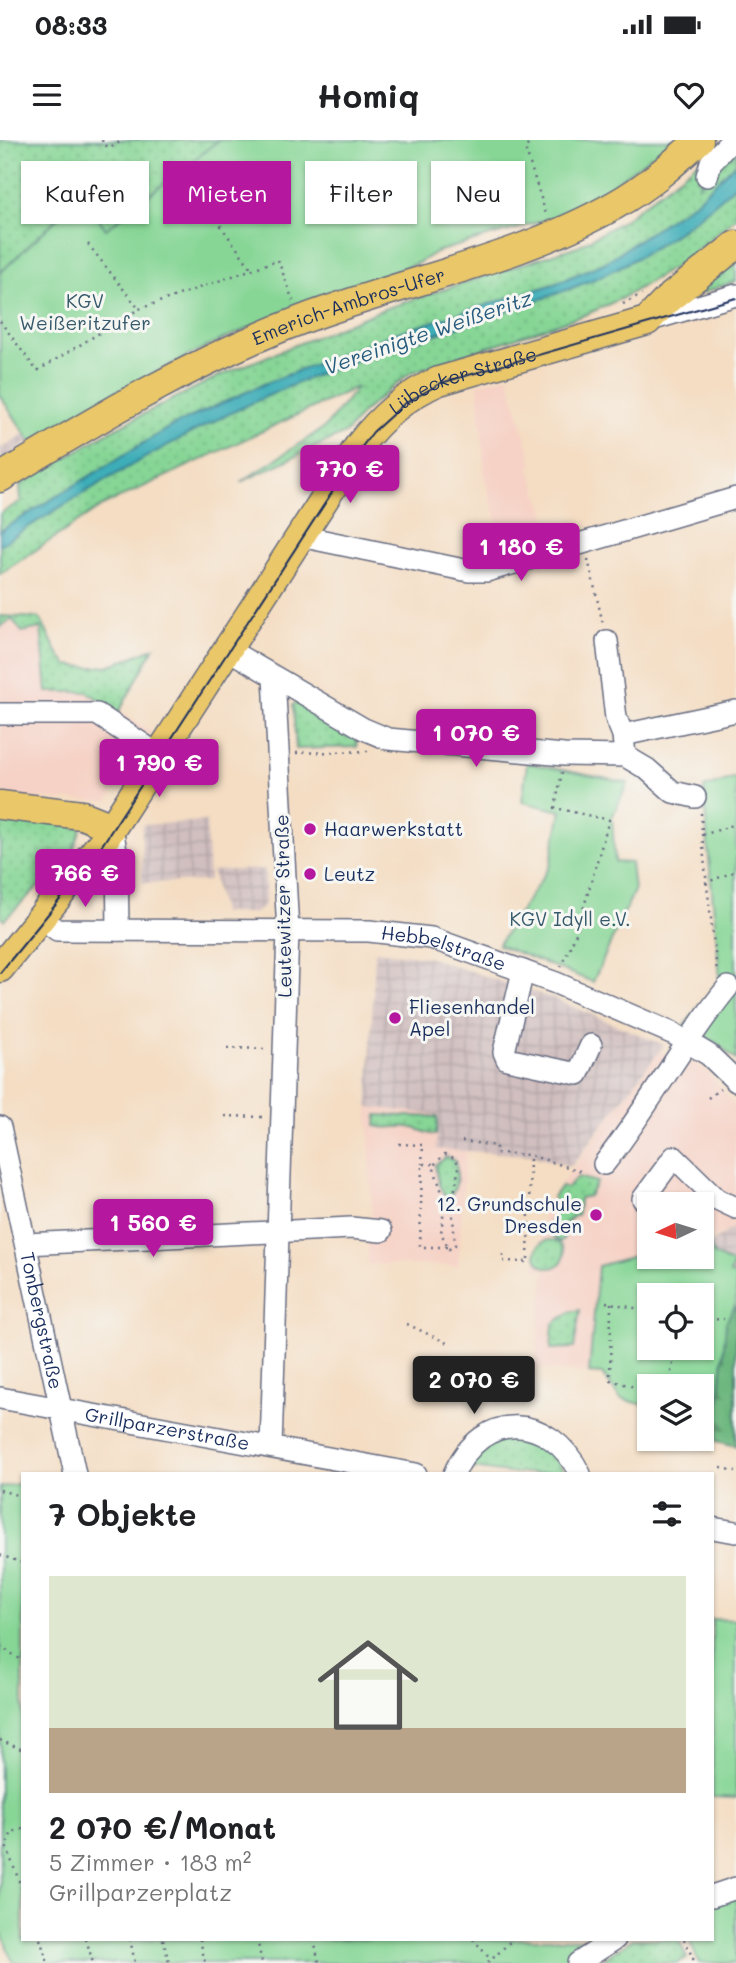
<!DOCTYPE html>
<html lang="de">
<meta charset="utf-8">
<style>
:root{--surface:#fff;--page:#f2f2f2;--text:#202124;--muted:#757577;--accent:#b5179e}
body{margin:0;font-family:Mali,sans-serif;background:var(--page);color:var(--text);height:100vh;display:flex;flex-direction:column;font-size:26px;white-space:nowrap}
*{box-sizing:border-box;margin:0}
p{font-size:23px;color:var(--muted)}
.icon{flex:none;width:38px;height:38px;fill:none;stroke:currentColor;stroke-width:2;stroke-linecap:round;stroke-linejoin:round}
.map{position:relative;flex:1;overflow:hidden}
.side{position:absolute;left:21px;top:1332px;width:693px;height:469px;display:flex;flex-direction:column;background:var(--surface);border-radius:0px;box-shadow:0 2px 5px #0004}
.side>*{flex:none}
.guide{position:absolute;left:21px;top:21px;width:695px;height:63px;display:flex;gap:14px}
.needle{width:46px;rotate:266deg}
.controls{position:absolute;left:637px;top:1052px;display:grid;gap:14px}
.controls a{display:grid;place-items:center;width:77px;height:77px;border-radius:0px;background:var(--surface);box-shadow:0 2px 5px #0004;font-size:35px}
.price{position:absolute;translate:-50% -60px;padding:0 16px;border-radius:7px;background:var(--accent);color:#fff;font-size:23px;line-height:46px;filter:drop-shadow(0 2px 4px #0008)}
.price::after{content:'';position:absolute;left:50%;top:42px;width:21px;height:16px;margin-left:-10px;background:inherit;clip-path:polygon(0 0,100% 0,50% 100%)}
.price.current{background:#222;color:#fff}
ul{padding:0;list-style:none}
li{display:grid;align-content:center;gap:14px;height:371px;padding:0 28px}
li span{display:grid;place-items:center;height:217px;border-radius:0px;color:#555}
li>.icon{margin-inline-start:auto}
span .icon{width:126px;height:126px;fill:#fffc;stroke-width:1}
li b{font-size:30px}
h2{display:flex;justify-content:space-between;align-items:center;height:84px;padding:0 28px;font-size:30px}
.pill{padding:0 24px;border-radius:0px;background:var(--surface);box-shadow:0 2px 5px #0004;font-size:24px;line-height:63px}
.pill.current{background:var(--accent);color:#fff}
.status{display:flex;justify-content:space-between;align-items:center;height:49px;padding:0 35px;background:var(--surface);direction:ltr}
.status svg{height:19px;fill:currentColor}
header{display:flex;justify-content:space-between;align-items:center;height:91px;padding:0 28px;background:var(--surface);font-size:32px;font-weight:800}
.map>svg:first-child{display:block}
.built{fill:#f6d1c5}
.industrial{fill:url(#industrial-grid)}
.grass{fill:url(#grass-dots);stroke:#51827a;stroke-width:2}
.forest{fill:url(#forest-firs);stroke:#44736e;stroke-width:2}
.garden{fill:#87d696;stroke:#51827a;stroke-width:2;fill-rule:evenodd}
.water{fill:#3cadb7;stroke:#2c6e8a;stroke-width:2}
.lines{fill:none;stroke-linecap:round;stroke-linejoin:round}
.minor-casing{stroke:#676c81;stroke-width:24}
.major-casing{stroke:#676c81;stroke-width:31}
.path{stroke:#676c81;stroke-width:2.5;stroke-dasharray:2 5;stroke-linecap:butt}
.minor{stroke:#fff;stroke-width:21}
.major{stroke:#eac769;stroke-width:28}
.tram{stroke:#1b2f5e;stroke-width:2}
.poi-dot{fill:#b5179e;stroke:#f6f6f2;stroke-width:2.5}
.labels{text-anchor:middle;stroke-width:6;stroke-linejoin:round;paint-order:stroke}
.park-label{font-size:19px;fill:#36596c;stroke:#f6f6f2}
.street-label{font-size:19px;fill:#1b2f5e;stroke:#f6f6f2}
.poi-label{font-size:19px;fill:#1b2f5e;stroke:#f6f6f2;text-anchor:start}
.water-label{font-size:21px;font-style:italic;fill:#275b7d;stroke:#f6f6f2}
</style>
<div class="status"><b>08:33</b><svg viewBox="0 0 49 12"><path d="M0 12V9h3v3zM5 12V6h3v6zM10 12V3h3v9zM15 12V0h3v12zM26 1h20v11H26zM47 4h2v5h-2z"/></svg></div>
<header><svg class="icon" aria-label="menu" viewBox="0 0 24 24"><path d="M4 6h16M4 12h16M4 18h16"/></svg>Homiq<svg class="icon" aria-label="heart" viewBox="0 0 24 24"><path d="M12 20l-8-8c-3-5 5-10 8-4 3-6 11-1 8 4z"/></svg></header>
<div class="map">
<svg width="736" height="1823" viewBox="0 0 736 1823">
<defs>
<pattern id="industrial-grid" width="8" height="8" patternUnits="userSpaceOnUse" patternTransform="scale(1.75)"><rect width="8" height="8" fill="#d1bfbf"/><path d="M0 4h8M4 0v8" fill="none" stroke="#b3a4a7"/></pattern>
<pattern id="grass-dots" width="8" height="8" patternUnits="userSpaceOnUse" patternTransform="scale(1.75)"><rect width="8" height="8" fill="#87d696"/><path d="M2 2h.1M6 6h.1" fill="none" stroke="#74b884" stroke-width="1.8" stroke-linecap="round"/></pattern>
<pattern id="forest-firs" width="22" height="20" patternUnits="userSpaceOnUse" patternTransform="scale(1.75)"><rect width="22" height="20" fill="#6db77f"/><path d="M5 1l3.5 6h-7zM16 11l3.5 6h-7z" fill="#59956b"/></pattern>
</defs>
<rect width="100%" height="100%" fill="#f6f6f2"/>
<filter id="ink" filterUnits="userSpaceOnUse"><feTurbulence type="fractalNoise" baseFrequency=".0143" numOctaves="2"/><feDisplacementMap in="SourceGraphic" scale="14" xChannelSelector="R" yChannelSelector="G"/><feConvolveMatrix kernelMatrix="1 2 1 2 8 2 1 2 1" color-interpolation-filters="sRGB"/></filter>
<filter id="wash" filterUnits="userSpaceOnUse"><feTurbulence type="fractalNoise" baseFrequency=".00686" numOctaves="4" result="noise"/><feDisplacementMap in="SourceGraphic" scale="28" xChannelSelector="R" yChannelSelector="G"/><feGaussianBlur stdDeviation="1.57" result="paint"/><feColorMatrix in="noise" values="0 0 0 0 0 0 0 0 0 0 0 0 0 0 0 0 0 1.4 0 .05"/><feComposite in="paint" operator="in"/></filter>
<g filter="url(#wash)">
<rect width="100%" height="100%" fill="#f4ddc3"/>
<!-- built -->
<g class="built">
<path d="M508,236l25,88 -4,2 25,74 -47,14 -22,-75 -7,-95z"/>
<path d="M12,479l29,9 6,64h40l65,40 -44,69 -84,-3 -24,-5v-166z"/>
<path d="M660,910l15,12h17l17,11 27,34v119l-26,14 2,-7 -10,-3v-26h-53v20l-10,4 8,24 -49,15 -9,106 -55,-5 11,-98 -10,-1 10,-63z"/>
<path d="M368,967l72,8 -4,34 30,2 -8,115 -90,-2v-44l4,-1z"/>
</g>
<!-- industrial -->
<g class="industrial">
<path d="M25,293l6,9 -31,18v-15l3,3z"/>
<path d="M206,681l3,60 -67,2v-58z"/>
<path d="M265,729v35l-10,9h-33l-10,-42z"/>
<path d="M375,811l52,6 125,41 112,47 -93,122 -41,-12 -94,-6 3,-34 -71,-8z"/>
<path d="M736,1086v49l-6,-1 -7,-15 -9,-4 -5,-12z"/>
</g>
<!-- grass -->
<g class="grass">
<path d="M0,0h219l-113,89 -24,-34 -82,78z"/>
<path d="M736,10v13l-41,39 -91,61 -50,21 -161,50 -129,50 -94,43 -170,104v-17l21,-13 -1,-16 94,-56 105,-53 165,-67 194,-63 43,-24 84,-65 -6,28z"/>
<path d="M736,43v34l-53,45 -61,36 -35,16 -177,59 -47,39 -16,20 -106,50 84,-55 32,-40 -255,119 -102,68v-29c86,-55 173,-109 267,-150 131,-57 276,-83 399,-155 25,-15 48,-38 70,-57z"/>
<path d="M736,116v25l-36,13 -2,-8z"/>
<path d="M0,476l40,2 16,32 11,15c44,6 48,-2 87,-17l-35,64 -32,-20h-40l-6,-64 -19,4 -10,-13 -12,8z"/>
<path d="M302,559l54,33 1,15 -61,2 -3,-44z"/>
<path d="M0,674l79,13 2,3 -10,25 -67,65 -4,-3z"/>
<path d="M377,975l61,2 -2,18c-10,-1 -17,-7 -27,-8 -12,-2 -18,3 -33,-1z"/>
<path d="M447,1017l8,4c4,12 2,31 -8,39l-8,-15 -4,-20z"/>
<path d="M578,1037l19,5 -8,14 -10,2 -1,16c-10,5 -17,12 -14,24l-4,4 -14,-11 9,-18 -2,-16 8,-11 5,2z"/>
<circle cx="550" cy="1114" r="14"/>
<path d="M580,1170l-6,38 -23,1 2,-25 17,-12z"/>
<path d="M507,1297c27,1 47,10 57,36h-57l-41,-6 5,-14z"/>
<path d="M633,1799h45l9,19 -10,5h-80z"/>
</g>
<!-- forest -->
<path class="forest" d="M736,1164v142l-20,-5 10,-119z"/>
<!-- garden -->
<g class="garden">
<path d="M219,0h454l-69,51 -52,27 -116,34 -18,11 -99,35 -100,43 -130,64 -58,37 -31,-46v-123l82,-78 24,34z"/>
<path d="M527,623l101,20 -16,34 3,45 16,1 3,28 -41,91 -95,-37 52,-79 11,-55 -39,-9z"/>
<path d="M736,637v283l-18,-16 -33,-19 35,-46c-5,-64 -13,-127 -16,-191z"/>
<path d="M709,1103l5,12 19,9 -3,10 6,1v29l-10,18 -9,100 -15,-3v-33h-53v20l-28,-7 -19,-25 -13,-1 9,-107 51,-14v4l30,1 23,6zM649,1155h53v53h-53z"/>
<path d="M23,1343v456h577l-36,24h-551l-13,-35v-441z"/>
<path d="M712,1479l24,1v178l-24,-1z"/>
<path d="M736,1756v67h-37l-10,-24h23v-35z"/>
</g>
<!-- water -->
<path class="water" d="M736,23v21l-7,7c-45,40 -100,76 -157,97 -77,29 -158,50 -235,79 -120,46 -229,109 -337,178v-14l170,-104 94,-43 129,-50 161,-50 50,-21 91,-61z"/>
</g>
<g filter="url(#ink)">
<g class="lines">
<defs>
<g id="minor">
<path d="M707,36l4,-14 21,-22"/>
<path d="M647,181l89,-26"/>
<path d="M300,396l169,35h18l249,-73"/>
<path d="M607,501l9,77 7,17 2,21"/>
<path d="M227,509l137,80 24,10 176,16 61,1 22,13 26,23 22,5"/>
<path d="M0,574h97l62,41"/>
<path d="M623,595l113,-24"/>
<path d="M112,687l5,30 1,73"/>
<path id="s1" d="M42,778l15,12 312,1 62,7 125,45 118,51 35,21 27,26"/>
<path d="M523,831l-19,81 3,7 71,15 13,-29"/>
<path id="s2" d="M0,987l75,347"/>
<path d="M604,1024c45,-57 78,-121 124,-177"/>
<path d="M661,1064l-18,-5 31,-42 43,42 19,9"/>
<path d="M26,1104l325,-16 30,3"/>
<path id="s3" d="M0,1258l416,76"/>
<path d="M271,1307l17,-516 -14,-254"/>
<path d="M454,1334c28,-65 96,-61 126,0"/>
<path d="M712,1388l24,4"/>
<path d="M712,1756l24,-8"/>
<path d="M578,1823l37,-24"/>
</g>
<g id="major">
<path id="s4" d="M0,338c97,-59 195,-118 301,-158 103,-39 218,-60 314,-115 32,-18 58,-41 84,-65"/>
<path d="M0,665l82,10 30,12"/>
<path id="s5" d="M0,828l104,-128 254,-393c22,-29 48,-52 81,-66l208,-60 21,-22 68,-54"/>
</g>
</defs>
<!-- minor casing -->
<use href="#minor" class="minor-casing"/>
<!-- major casing -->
<use href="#major" class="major-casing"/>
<!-- path -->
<g class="path">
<path d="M102,0l1,4 7,4 13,-8"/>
<path d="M533,0l-8,8 21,66"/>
<path d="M200,57l51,71"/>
<path d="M88,104l51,65"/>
<path d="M623,164l19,-10"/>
<path d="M0,181l37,50 102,-62 139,-49 15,41"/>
<path d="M588,419l15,65"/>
<path d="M296,613l74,-2"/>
<path d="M701,673c2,54 11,106 16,160"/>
<path d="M703,695l33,-11"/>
<path d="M705,743l31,-12"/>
<path d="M561,827l16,-36 32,-111 -54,-12 7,-36"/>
<path d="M227,908l40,1"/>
<path d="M708,958l12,-9"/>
<path d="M225,976l39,1"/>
<path d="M462,1001l34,5v7l34,2 50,16"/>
<path d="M399,1004l24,1 -1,19"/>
<path d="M445,1014l11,5 3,8 -7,37 3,41 -6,4 -8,-16 4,-32 -12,-35z"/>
<path d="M433,1024h-11l-2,83h28"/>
<path d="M503,1114v7l25,1 2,-107"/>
<path d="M606,1162l43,9"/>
<path d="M611,1163l-1,77 39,11"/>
<path d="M702,1180l22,-1"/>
<path d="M407,1184l44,21"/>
<path d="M668,1246l8,-38"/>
<path d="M721,1328l15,3"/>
<path d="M0,1350l23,7"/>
<path d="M0,1415l23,8"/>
<path d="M0,1506l23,15"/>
<path d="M0,1600l23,10"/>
<path d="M23,1689l-11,3 -6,14 17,46"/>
<path d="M40,1799l8,24"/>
<path d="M86,1799l7,24"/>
<path d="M130,1799l5,24"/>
<path d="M163,1799l6,24"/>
<path d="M200,1799l5,24"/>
<path d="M257,1799l5,24"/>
<path d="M314,1799l5,24"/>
<path d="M473,1799l18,21"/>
<path d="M684,1799l11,24"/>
<path d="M488,1823l25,-24"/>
</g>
<!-- minor -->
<use href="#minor" class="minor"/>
<!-- major -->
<use href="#major" class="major"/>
<!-- tram -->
<path class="tram" d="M0,833l93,-114 268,-411 12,-16 31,-28 37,-21 295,-85"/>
</g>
</g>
<!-- markers -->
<g class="poi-dot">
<circle cx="310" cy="689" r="7"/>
<circle cx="310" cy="734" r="7"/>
<circle cx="395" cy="878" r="7"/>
<circle cx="596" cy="1075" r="7"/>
</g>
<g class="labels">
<!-- park labels -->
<g class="park-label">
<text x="85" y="168">KGV<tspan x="85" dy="22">Weißeritzufer</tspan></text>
<text x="570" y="786">KGV Idyll e.V.</text>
</g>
<!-- street labels -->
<g class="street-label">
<text dy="7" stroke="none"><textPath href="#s4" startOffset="390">Emerich-Ambros-Ufer</textPath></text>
<text dy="7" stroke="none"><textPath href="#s5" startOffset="761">Lübecker Straße</textPath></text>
<text transform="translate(283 766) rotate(-91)" y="7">Leutewitzer Straße</text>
<text dy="7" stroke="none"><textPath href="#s1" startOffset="408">Hebbelstraße</textPath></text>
<text dy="7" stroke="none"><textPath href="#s2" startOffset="198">Tonbergstraße</textPath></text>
<text dy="7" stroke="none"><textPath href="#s3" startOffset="170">Grillparzerstraße</textPath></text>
</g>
<!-- poi labels -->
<g class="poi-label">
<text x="324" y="696">Haarwerkstatt</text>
<text x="324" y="741">Leutz</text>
<text x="409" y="874">Fliesenhandel<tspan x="409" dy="22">Apel</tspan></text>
<text x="582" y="1071" text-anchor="end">12. Grundschule<tspan x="582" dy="22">Dresden</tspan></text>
</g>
<!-- water labels -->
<g class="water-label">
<text transform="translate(428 193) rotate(-19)" y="7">Vereinigte Weißeritz</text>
</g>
</g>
</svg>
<div class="controls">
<a><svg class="needle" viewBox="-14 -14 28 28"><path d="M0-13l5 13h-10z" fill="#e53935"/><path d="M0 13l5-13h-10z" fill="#757577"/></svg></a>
<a><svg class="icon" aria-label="locate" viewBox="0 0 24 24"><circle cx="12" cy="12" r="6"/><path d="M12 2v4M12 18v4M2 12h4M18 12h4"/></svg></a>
<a><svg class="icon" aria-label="layers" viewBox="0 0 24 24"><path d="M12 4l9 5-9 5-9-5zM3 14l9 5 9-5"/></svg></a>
</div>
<b class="price" style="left:350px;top:365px">770 €</b>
<b class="price" style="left:521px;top:443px">1 180 €</b>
<b class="price" style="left:476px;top:629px">1 070 €</b>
<b class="price" style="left:159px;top:659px">1 790 €</b>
<b class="price" style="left:85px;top:769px">766 €</b>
<b class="price" style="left:153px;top:1119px">1 560 €</b>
<b class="price current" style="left:474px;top:1276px">2 070 €</b>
<div class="guide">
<a class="pill">Kaufen</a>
<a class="pill current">Mieten</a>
<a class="pill">Filter</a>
<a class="pill">Neu</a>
</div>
<section class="side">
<h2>7 Objekte<svg class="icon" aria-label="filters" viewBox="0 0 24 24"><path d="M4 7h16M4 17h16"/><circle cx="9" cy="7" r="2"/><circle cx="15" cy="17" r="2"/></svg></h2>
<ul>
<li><span style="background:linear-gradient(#dfe7d0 70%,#b9a48a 0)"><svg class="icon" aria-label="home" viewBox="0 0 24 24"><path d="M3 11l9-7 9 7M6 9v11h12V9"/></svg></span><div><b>2 070 €/Monat</b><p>5 Zimmer · 183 m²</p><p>Grillparzerplatz</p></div></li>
</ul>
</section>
</div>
